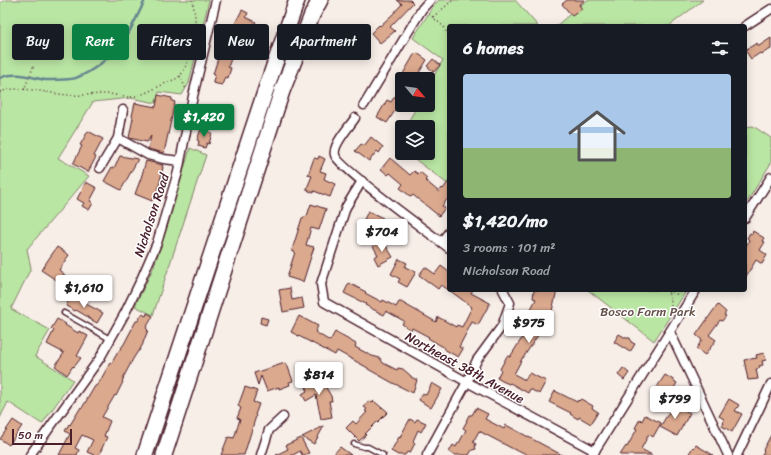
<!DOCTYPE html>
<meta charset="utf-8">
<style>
:root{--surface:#171b24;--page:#20242c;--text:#f1f3f6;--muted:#9ea1a6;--accent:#0b8043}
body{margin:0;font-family:Sriracha,sans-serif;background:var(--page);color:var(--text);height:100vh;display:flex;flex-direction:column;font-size:15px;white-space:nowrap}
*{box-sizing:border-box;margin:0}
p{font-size:13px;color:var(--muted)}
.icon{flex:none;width:22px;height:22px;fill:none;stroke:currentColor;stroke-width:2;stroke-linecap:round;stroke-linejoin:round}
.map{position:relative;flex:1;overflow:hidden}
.side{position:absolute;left:447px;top:24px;width:300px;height:268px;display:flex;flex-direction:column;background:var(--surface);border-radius:4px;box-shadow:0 2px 10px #0003}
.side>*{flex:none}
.hud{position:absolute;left:12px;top:24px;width:375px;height:36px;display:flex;gap:8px}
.needle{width:26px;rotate:119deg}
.controls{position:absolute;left:395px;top:72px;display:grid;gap:8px}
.controls a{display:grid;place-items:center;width:40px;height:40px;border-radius:4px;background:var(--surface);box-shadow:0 2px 10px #0003;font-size:20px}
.scale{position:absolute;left:12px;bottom:10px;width:60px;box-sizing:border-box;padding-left:4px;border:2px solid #4a1f2b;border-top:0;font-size:11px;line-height:14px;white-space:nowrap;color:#4a1f2b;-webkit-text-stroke:3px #fff;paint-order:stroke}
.price{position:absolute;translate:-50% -34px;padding:0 9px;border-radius:4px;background:#fff;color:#222;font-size:13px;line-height:26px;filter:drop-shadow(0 1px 2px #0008)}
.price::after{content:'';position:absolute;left:50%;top:24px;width:12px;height:9px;margin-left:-6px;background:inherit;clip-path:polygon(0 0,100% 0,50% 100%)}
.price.on{background:var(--accent);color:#fff}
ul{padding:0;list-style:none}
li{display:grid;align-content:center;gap:8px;height:212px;padding:0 16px}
li span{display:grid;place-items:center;height:124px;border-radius:4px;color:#555}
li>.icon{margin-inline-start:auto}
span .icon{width:72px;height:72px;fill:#fffc;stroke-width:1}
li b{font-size:17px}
h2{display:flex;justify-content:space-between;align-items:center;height:48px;padding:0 16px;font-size:17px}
.chip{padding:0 14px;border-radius:4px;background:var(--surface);box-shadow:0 2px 10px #0003;font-size:14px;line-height:36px}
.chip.on{background:var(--accent);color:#fff}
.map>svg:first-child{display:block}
.green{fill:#bae6a4;stroke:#828268}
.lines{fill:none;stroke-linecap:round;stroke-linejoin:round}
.stream{stroke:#678690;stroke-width:2.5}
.building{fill:#dba98e;stroke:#4a1f2b}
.service-casing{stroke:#4a1f2b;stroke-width:7}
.minor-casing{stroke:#4a1f2b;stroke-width:11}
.motorway-casing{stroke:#4a1f2b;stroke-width:18}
.path{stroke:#4a1f2b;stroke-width:1.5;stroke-dasharray:1 3;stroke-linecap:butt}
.service{stroke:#fff;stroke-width:4}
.minor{stroke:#fff;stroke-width:8}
.motorway{stroke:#fff;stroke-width:15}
.labels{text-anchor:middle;stroke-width:3;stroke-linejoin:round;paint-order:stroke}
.street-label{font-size:13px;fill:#4a1f2b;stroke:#fff}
.park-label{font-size:13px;fill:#665149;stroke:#fff}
</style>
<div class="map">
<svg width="771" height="455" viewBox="0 0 771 455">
<rect width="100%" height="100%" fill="#f8eee8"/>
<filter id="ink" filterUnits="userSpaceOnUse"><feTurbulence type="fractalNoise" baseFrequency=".025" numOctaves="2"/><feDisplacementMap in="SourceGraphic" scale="8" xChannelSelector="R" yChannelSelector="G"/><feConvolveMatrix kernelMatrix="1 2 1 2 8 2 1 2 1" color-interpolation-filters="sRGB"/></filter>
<g filter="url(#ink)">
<!-- green -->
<g class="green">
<path d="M5,0h204l-20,83 -7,12 -23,-3 -3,11 -25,-5 -38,4 -35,56 31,18 -62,73 4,19 -20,41 39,21 -15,26 38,24 -31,44 -34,-22 -8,16v-415z"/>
<path d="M439,0h76l23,26h-89v159l-42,-32h21v-26h-23l13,-22h10v-18l15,-27 -30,-22 21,-33z"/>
<path d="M587,0h116l-34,26h-113z"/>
<path d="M753,126l18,12v25l-26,42v-78z"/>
<path d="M190,148l16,7 -53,160 -18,-9 19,-40 14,-41z"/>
<path d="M588,290h99l-33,51z"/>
</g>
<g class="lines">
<!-- stream -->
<path class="stream" d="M0,78c14,-7 30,-1 45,2 5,0 29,0 33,-3 14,-5 32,-20 42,-31 10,-13 18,-31 25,-46"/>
</g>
<!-- building -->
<g class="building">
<path d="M397,0h13l3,3 -23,24 5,4 -15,12 -9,-10 8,-8 1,1 13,-12 9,-10z"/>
<path d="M567,0h18l-6,5 3,4 -10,7 -10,-12z"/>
<path d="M242,10l6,3 -2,4 10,5 -4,7 -2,-1 -8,14 -13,-7z"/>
<path d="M771,38v11l-10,5 -1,-1 -9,6 -6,-9 12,-7 2,3z"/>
<path d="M220,52l12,4 -4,11 3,1 -3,10 -3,-1 -3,8 -9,-2v-2l2,-6 -2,-1 1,-3z"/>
<path d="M415,53l1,1 1,-1 10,7 -12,19h-15z"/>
<path d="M433,59l7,6 -6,7 -7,-6z"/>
<path d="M158,95l14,3v3l3,1 -11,51 -16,-4 3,-13 -4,6 -18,-4 4,-20 -1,-2 3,-13 21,4z"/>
<path d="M395,96l7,4v7l-2,4 -4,-2 -9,14 -10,-6 10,-17 4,2z"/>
<path d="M201,129l2,1v-1l9,4 -3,11 -2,-1 -2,5 -7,-2 1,-5 -2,-1z"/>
<path d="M88,131l15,8 -9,17 2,1 -8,15 -15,-8 9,-18 -2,-1z"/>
<path d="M371,137l12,10 -4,6 -2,-2 -8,10 -14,-10 6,-7 3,2z"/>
<path d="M120,156l18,3 -17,31 -17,-9 8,-14 2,1z"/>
<path d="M319,156l6,3 -5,12 6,2 -2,6 11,5 -5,13 -16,-6v2l-7,-3v-2l5,-12 -4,-1 6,-17 4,1z"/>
<path d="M390,158l20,17 4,-4 4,3 2,-2 7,6 -2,2 14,12 3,-4 1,1 6,-8v16l-7,9 3,2 -6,8 -26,-21 -2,2 -6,-5 -5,-4 3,-4 -13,-11 -2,2 -7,-6z"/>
<path d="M146,161l17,4 -1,2h1l-4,19 -4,13 -2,-1 -1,3 -17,-7 6,-16z"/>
<path d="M86,182l11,6 -7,13 3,2 -4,7 -7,-4 2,-3 -7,-4z"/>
<path d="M311,204l15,5 -7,21 -8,-2 -5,17 8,2 -11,35 -16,-5 8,-25 -3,-1v-1l10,-32 5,-2z"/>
<path d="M368,211l15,7 -4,9 -5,-2 -3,7 -11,-4z"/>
<path d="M753,231l11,7 -2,3 3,1 -5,8 7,5 -5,9 -6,-4 -11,18v-30l4,-8 -2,-2 3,-5 2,1z"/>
<path d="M381,241h2l10,16 -15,8 -4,-8 4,-2 -5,-9z"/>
<path d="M57,247l12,8 -10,15 5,4v1l17,10 -5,8 -35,-23z"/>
<path d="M399,259l8,4 -2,4 11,5 -9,15 -9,-5 2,-3 -9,-5z"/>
<path d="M441,266l8,6v18l-8,-5 -3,4 -19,-14 6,-8 10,7z"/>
<path d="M349,283l17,9 -1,1 17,9 1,-2 13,7 3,-5h2l35,20 2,-5 18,10 1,-2 5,2 10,-20 -23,-17h24l-2,3 19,10 -12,22 -6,-3 -13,25 4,2 -5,8 -14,-8 1,-1 -17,-10 1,-1 -17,-9 -1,2 -9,-6 2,-3 -18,-10 -2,4 -19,-10 1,-1 -22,-11z"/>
<path d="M290,288l2,12 10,-2 2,10 -21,4 -4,-22z"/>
<path d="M534,290h23l-5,21 -7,15 -4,7 -1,-1 -17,26v-1l-9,17 11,6 4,-7 17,8 -7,13 -9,-5 -2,4 -18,-10 -1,1 -7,-3 -5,-3 4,-8 -1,-1 7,-13 3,1 12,-19 -2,-2 4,-8 6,4 7,-15 -8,-4 7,-14 -3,-1z"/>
<path d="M71,296l32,17 -6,10 -9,-5v-1l-12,-7 -1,1 -9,-5z"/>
<path d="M718,305l8,7 -2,3 2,1 -4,5 -2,-1 -11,15 7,5 -11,15 -9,-6 6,-9 -6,-5 17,-24z"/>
<path d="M147,313l6,3 -7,12 2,2 -5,13v1l-4,7h-1l-5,8 -10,19h1l-2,3 1,1 -7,14 -1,-1 -13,22 8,4 -6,15 3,1 -8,18h-5l-7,-3 6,-12 -11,-5 -7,13 4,2 -2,5h-18l11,-21 -5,-3 4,-7 1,1 11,-18 1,1 13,-22h1l4,-5 10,-18 1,1 7,-12 6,-8 12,-23h2l4,-7 4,2z"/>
<path d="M299,316l19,10 -3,6 15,9 5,-9 21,12 -1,3 17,9 8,2 3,5 14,7 1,-2 5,1 8,7v1l6,3 -4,13 -22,-11 -23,-13v-1l-31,-17 -2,4 -44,-23z"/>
<path d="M261,317l7,2 -2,6 -6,-2z"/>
<path d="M57,319l9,5 -1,1 13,8 1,-2 9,5 -11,20 4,2 -7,9 -1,-1 -6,9 -12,-9 9,-13 -17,-9 7,-14 -3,-1z"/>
<path d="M619,334l7,4h4l1,4 4,2 -5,8 -16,-10z"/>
<path d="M764,353l2,7 -4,1 1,4 -4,1 1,2 -4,1 2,10 -10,1 -4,-20 13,-2 -1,-3z"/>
<path d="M285,363l3,4 5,14 -4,1 1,3 -11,4v-2l-12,4 -6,-15 -3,9 -4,-12z"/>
<path d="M623,368l6,5 -5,7 -6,-5z"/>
<path d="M665,375l10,6v1l2,1 -9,15 -13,-8z"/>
<path d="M311,376l6,8 5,-3 9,15 1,5h-3l3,16 -11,2 -5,-24 -10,6 -4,-7 5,-3 -1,-2 1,-1 -4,-7z"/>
<path d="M432,383l10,6 -11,19 -12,-8 4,-7 3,2z"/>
<path d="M245,387l12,4 -4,11 6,2 -4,11 1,1 -12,39h-23l7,-18 6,1 6,-19 -3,-1 4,-10 -3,-2z"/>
<path d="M555,391l22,11 1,-2 1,1 2,-2 12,7 -1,2 6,4 -7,12 -12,-7 -1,2 -8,-5 1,-1 -22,-11z"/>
<path d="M729,399l10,6 -4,6 7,3 -10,18 -10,-6 2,-3h-1l1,-4 -5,-3z"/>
<path d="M369,401l3,2 2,-2 8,7v-1l6,5 -10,10h-1l-12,12 1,1 -7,6 -13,-13 7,-7 3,3 11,-12 -2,-1 2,-2 -3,-2z"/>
<path d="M674,404l16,9 -13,23 -17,-9z"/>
<path d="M476,408l12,6 -3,5 19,10 2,-4 56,30h-34l-10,-5 -1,1 -38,-20 -6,11 3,2 -1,2 1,3 -4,1 -3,5h-15l-5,-3 4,-7 3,2 2,-4h1l7,-13 -3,-2 4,-7h-1l3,-6h3z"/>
<path d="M645,415l16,8 -8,14 -4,-3 -8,15 11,6h-32l6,-9 1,1 10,-18 -2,-1 5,-9 2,2z"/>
<path d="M410,419l5,3 2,-3 9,4 -5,9 -3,-2 -5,11 2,2 -5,10 -3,-1 -2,3h-7l-7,-4 8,-14 1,1 1,-3z"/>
<path d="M13,420l9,6 -13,19 -9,-6z"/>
<path d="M324,426l-10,18 -12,-7z"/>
<path d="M771,435v20h-9l2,-4 -1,-1z"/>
<path d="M301,438l8,15 -5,2h-2l-2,-4 -7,4h-17l12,-6 -2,-4z"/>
<path d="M696,445l17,10h-25l5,-8 1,1z"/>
<path d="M340,447l11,8h-18z"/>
</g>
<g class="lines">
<defs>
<g id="service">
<path d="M64,313l46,26"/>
<path d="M354,444l10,3h4l15,8"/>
</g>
<g id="minor">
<path d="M745,26l26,-17"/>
<path d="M364,105l58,-96 8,-9"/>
<path d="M355,118c-5,8 -23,27 -20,37 2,11 98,81 114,93"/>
<path d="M118,138l30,17 16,4 16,2"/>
<path d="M100,168l18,-30 5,-28"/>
<path d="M362,181l-16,26 -25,77 3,18 143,80 128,69"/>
<path d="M745,218l26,-41"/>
<path d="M441,242l8,-10"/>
<path d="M670,332l58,123"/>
<path d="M30,455l70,-97 25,-45 15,-31 17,-39 21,-71 15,-76 23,-96"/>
<path d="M261,455l8,-25 14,-13"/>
<path d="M427,455l40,-73 10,-22 25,-34 8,-23 -7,-13"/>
<path d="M592,455l104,-165"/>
<path d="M737,455l34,-71"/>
</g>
<g id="motorway">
<path d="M145,455l121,-366 31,-89"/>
<path d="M164,455l118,-364 30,-76 8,-15"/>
</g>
</defs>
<!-- service casing -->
<use href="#service" class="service-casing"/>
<!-- minor casing -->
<use href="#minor" class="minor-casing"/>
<!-- motorway casing -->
<use href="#motorway" class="motorway-casing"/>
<!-- path -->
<g class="path">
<path d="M429,14l15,13 5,10"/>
<path d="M433,17l20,-17"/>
<path d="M180,76l6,13"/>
<path d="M449,86l-3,7 3,5"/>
<path d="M24,90l10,-25"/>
<path d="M0,92c20,-8 48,2 69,3 12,1 25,-1 37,-1 8,0 16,3 24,3 12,-1 23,-8 34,-13 5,-3 12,-4 16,-8 5,-6 8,-15 10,-22 6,-20 7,-34 2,-54"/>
<path d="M667,290l4,10v10l1,2"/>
<path d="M668,292l9,2 9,-2"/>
</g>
<!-- service -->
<use href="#service" class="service"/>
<!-- minor -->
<use href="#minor" class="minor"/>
<!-- motorway -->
<use href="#motorway" class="motorway"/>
</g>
</g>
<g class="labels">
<!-- street labels -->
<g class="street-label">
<text transform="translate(151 215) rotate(-72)" y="5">Nicholson Road</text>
<text transform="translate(465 367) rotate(29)" y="5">Northeast 38th Avenue</text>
</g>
<!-- park labels -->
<g class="park-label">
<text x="648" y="316">Bosco Farm Park</text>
</g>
</g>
</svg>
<div class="controls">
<a><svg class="needle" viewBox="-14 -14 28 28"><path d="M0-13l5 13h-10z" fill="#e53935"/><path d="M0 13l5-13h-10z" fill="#9ea1a6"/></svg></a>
<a><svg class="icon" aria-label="layers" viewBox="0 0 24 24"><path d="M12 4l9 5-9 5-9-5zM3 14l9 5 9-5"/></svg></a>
</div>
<div class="scale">50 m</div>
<b class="price on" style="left:204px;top:138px">$1,420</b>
<b class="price" style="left:382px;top:253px">$704</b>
<b class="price" style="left:84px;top:309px">$1,610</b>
<b class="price" style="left:529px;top:344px">$975</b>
<b class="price" style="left:319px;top:396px">$814</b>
<b class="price" style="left:675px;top:420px">$799</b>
<div class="hud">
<a class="chip">Buy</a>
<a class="chip on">Rent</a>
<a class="chip">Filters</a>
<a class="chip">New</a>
<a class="chip">Apartment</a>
</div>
<section class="side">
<h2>6 homes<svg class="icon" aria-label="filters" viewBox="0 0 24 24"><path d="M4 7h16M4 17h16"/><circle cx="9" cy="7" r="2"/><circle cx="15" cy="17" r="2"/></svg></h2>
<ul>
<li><span style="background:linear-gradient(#a9c7e8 60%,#8fb573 0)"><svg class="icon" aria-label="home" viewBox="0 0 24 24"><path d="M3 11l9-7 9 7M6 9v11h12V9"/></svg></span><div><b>$1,420/mo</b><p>3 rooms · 101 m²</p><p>Nicholson Road</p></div></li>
</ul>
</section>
</div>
